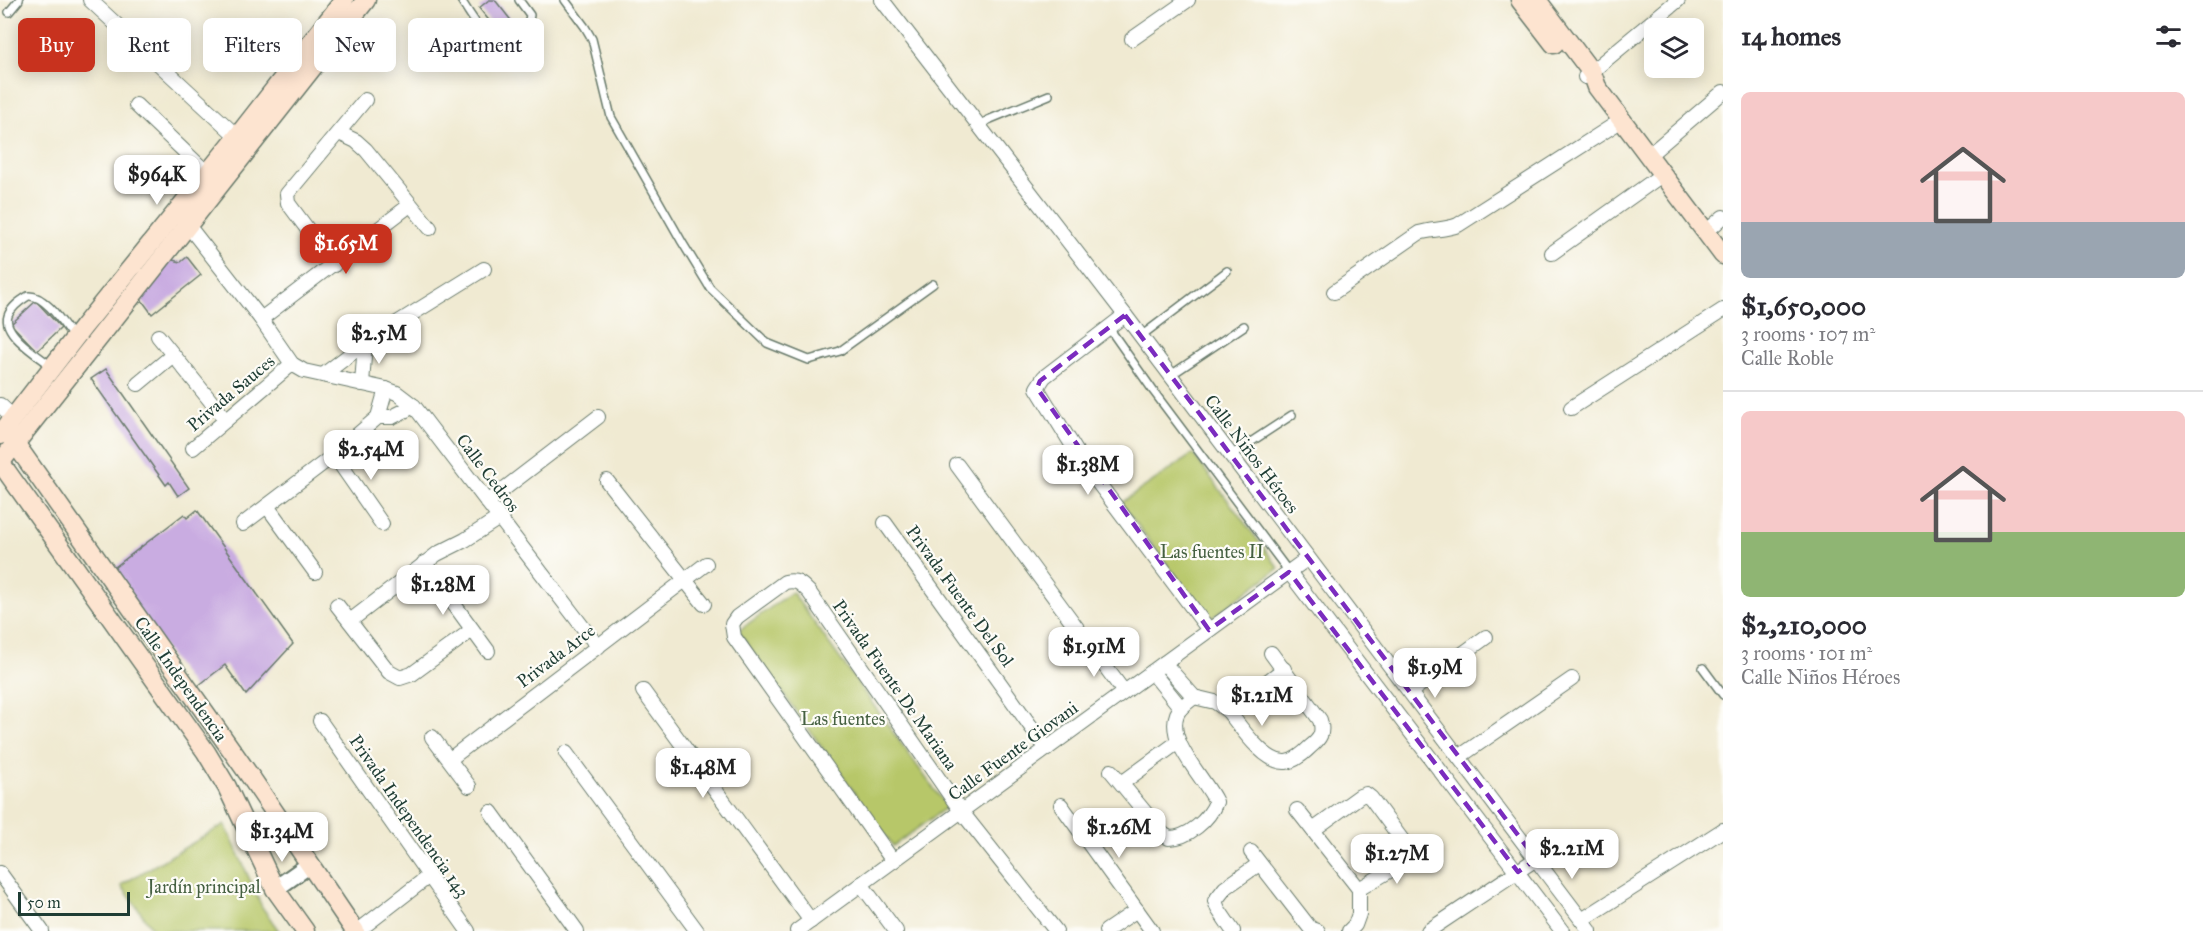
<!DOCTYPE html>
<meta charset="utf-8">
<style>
:root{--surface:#fff;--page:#f2f2f3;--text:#2b2b33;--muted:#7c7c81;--line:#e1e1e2;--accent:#c8321e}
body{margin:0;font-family:"IM FELL Great Primer",serif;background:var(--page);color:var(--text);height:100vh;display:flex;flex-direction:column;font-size:22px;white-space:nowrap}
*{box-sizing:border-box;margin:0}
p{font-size:20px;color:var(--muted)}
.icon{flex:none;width:33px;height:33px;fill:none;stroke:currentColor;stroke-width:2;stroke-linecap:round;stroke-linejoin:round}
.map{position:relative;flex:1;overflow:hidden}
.drawer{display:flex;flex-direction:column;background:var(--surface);width:480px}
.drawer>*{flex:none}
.hud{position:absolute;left:18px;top:18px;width:570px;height:54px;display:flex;gap:12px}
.buttons{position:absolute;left:1644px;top:18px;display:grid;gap:12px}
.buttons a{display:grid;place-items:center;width:60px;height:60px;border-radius:9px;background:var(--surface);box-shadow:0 3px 15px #0003;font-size:30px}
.scale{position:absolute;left:18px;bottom:15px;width:112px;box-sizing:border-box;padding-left:6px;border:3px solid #1f3d34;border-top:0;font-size:16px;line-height:21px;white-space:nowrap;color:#1f3d34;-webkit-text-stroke:4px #fdfcf7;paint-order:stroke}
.price{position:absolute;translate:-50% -51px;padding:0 14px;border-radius:12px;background:#fff;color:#222;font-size:20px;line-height:39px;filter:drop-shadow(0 2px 3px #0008)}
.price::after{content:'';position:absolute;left:50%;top:36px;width:18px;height:14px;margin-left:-9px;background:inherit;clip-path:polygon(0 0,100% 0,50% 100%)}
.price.on{background:var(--accent);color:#fff}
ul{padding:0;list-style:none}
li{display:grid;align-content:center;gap:12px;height:318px;padding:0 18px}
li+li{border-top:2px solid var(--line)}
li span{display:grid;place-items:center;height:186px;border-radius:9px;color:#555}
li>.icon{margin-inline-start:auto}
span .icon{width:108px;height:108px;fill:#fffc;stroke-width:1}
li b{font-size:26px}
h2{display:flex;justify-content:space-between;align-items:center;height:72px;padding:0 18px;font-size:26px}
.chip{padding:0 21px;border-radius:9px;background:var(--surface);box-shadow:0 3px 15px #0003;font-size:21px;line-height:54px}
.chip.on{background:var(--accent);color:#fff}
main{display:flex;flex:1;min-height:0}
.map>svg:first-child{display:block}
.green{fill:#b7c769;stroke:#6b824e;stroke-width:1.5}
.building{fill:#c9ace1}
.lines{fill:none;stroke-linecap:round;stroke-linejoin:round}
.service-casing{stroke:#687a6b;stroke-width:10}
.minor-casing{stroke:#687a6b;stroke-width:16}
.tertiary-casing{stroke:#687a6b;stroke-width:20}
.secondary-casing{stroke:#687a6b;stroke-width:21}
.service{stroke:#fff;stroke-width:7}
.minor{stroke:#fff;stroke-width:14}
.tertiary{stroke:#fff;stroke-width:16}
.secondary{stroke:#fde4d0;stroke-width:18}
.marked{fill:none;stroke:#7b2cbf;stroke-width:4.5;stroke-dasharray:12 8;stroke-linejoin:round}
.labels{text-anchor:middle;stroke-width:4.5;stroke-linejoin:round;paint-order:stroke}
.street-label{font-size:18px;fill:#1f3d34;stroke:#fdfcf7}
.park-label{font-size:18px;fill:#456041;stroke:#fdfcf7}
</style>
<main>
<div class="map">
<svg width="1723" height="931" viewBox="0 0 1723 931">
<rect width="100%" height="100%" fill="#fdfcf7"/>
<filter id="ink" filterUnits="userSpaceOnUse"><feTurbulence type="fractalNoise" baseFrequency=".0167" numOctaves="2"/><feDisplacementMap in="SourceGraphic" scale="12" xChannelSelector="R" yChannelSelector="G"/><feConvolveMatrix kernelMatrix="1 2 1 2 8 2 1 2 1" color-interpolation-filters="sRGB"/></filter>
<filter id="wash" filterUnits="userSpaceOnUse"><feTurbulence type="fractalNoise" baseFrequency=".008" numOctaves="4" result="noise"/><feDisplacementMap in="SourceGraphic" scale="24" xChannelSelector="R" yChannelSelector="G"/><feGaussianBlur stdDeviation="1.35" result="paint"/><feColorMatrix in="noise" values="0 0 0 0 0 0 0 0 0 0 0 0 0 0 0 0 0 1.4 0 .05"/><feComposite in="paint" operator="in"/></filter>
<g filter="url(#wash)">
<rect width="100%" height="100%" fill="#f0ead2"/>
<!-- green -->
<g class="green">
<path d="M1193,454l86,114 -70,52 -88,-117z"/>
<path d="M792,592l155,215 -54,39 -155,-215z"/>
<path d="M225,824l37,83 17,24h-125l-33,-46z"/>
</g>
<g id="blocks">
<!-- building -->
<g class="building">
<path d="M489,0h6l22,28 -13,11 -25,-31z"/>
<path d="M187,257l14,18 -49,39 -14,-19 30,-36 13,3z"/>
<path d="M36,301l25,27 -24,23 -26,-27z"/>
<path d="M106,369l83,119 -11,8 -9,-14 -3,3 -75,-106z"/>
<path d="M197,510l96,134 -47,51 -21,-30 -31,24 -84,-118 74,-57 3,4z"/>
</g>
</g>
</g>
<g filter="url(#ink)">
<use href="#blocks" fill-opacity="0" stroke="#687a6b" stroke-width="1.5"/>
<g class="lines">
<defs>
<g id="service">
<path d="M461,0c7,11 27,46 40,44 6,-1 11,-7 16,-10 7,-6 12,-9 13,-19l-11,-15"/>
<path d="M565,0l20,27 7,12 19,78 71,125 28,46 57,55 42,17 31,-9 93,-67"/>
<path d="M9,12l10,-12"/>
<path d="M980,126l8,-6 61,-25"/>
<path d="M1109,328l45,64 135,180"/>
<path d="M1141,336l86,-65"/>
<path d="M53,367c-13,-10 -51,-33 -45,-51 3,-9 12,-15 20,-20 17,-2 36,29 46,42"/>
<path d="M1171,375l73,-49"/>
<path d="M1231,455l61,-40"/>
<path d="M1703,668l20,27"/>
</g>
<g id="minor">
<path d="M90,0l154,143"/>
<path d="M882,0l243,315 465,616"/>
<path d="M1132,39l56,-39"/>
<path d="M1585,77l93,-77"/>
<path d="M136,105l71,68"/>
<path d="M339,133l17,8 10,9 64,78"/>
<path d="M1649,155l74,-63"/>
<path d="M183,219l78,100 31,45 12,7 82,18 11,4 17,13 184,241"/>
<path d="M1706,232l17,-15"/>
<path d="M1552,253l111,-79"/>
<path d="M334,265l-46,-62 -1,-9 78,-94"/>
<path d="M1334,292l85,-59c13,-4 26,-3 39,-8l164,-105"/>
<path d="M1125,315l-81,62 -7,11 47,76 125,166"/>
<path d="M261,319l149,-114"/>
<path d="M158,336l68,84"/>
<path d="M323,375l42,-32 119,-74"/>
<path d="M138,384l35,-29"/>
<path d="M362,384l3,-41"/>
<path d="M0,405l14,13"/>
<path d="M1571,408l152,-98"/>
<path d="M378,417h14l22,-11"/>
<path d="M193,448l99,-84"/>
<path d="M334,455l48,69"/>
<path d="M957,465l167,227"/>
<path d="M607,481l97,123"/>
<path d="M487,502l111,-85"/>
<path d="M267,506l48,66"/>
<path d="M885,523l162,226"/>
<path d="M243,524l91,-69 44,-38 8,-28"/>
<path d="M424,563l64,88"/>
<path d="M1289,572l273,359"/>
<path d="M337,605l52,67 11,6 12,-4 60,-44"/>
<path d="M350,621l87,-67 28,-14 34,-22"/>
<path d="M1164,663l30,34 21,5 13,9 56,-42"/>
<path d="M1152,672l29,36"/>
<path d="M643,691l168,230"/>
<path d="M1410,692l76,-55"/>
<path d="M1228,711c12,15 37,53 58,51 9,-1 18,-9 24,-15 10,-8 14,-14 10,-27l-49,-67"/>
<path d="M320,721l148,210"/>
<path d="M432,737l37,49"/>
<path d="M566,753l131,178"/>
<path d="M1459,757l113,-78"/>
<path d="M450,759l256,-195"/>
<path d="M1111,771l52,63 6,4c19,0 40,-18 47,-36 -11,-24 -50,-60 -39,-88 3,-7 11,-12 17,-17"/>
<path d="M1122,783l56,-41"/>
<path d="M1061,805l91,126"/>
<path d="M1297,810l62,79v25l-4,11 -6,6"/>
<path d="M491,812l86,119"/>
<path d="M1313,830l47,-34 6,-2 5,4 37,50 2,7 -4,6 -47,28"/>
<path d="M1251,852l59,76 8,3"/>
<path d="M893,861l-159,-224 -2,-13 5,-7 48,-35c12,-3 16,2 24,10l152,219 95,120"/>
<path d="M0,873l42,58"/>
<path d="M861,884l35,47"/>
<path d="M1582,920l141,-90"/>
<path d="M358,931l71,-55"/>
<path d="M797,931l511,-373"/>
<path d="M1106,931l31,-21"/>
<path d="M1233,931l-15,-22 -3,-8 10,-13 34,-24"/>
<path d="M1428,931l108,-72"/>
</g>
<path id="tertiary" d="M275,889l34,-24"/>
<g id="secondary">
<path d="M1520,0l34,44"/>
<path d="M1537,0l55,73 5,14 126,168"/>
<path d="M5,429l247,350 103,152"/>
<path d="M0,435l84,-109 153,-189 107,-137"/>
<path d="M0,462l206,290 21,35 48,102 30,42"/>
<path d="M0,463l366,-463"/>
</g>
</defs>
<!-- service casing -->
<use href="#service" class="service-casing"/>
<!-- minor casing -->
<use href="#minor" class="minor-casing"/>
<!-- tertiary casing -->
<use href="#tertiary" class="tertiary-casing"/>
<!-- secondary casing -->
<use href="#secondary" class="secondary-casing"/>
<!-- service -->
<use href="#service" class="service"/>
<!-- minor -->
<use href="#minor" class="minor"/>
<!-- tertiary -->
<use href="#tertiary" class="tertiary"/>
<!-- secondary -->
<use href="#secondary" class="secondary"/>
</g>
</g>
<!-- marked area -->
<path class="marked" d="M1125,315l411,544 -18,13 -229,-300 -80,58 -172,-242 3,-7z"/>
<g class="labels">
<!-- street labels -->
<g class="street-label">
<text transform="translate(231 393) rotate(-40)" y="6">Privada Sauces</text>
<text transform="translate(1252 454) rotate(53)" y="6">Calle Niños Héroes</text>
<text transform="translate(488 473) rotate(53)" y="6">Calle Cedros</text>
<text transform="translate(960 596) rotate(54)" y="6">Privada Fuente Del Sol</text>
<text transform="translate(556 656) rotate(-37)" y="6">Privada Arce</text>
<text transform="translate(181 679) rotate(55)" y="6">Calle Independencia</text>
<text transform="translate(895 685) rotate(55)" y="6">Privada Fuente De Mariana</text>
<text transform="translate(1013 751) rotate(-36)" y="6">Calle Fuente Giovani</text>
<text transform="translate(409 816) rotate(55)" y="6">Privada Independencia 143</text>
</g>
<!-- park labels -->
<g class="park-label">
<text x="1212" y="558">Las fuentes II</text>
<text x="843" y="725">Las fuentes</text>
<text x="204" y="893">Jardín principal</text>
</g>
</g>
</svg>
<div class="buttons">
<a><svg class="icon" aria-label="layers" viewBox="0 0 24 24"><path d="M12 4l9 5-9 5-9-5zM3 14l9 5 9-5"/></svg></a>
</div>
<div class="scale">50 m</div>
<b class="price" style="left:157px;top:206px">$964K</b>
<b class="price on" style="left:346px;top:275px">$1.65M</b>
<b class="price" style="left:379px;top:365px">$2.5M</b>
<b class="price" style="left:371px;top:481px">$2.54M</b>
<b class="price" style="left:1088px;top:496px">$1.38M</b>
<b class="price" style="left:443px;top:616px">$1.28M</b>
<b class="price" style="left:1094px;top:678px">$1.91M</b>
<b class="price" style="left:1435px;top:699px">$1.9M</b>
<b class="price" style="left:1262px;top:727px">$1.21M</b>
<b class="price" style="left:703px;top:799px">$1.48M</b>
<b class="price" style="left:1119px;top:859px">$1.26M</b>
<b class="price" style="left:282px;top:863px">$1.34M</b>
<b class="price" style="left:1572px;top:880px">$2.21M</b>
<b class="price" style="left:1397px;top:885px">$1.27M</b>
<div class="hud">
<a class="chip on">Buy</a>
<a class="chip">Rent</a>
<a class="chip">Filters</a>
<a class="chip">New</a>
<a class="chip">Apartment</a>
</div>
</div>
<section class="drawer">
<h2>14 homes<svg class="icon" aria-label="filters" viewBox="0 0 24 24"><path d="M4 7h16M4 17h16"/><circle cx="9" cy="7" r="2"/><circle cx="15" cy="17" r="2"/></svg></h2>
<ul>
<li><span style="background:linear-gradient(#f6c9c9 70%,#9aa5b1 0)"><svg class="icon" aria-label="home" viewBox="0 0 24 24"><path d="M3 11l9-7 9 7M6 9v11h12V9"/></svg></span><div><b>$1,650,000</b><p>3 rooms · 107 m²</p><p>Calle Roble</p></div></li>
<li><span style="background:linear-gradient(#f6c9c9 65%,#8fb573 0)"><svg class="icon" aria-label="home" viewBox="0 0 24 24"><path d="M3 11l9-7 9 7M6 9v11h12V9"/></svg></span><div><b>$2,210,000</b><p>3 rooms · 101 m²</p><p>Calle Niños Héroes</p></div></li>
</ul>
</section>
</main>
